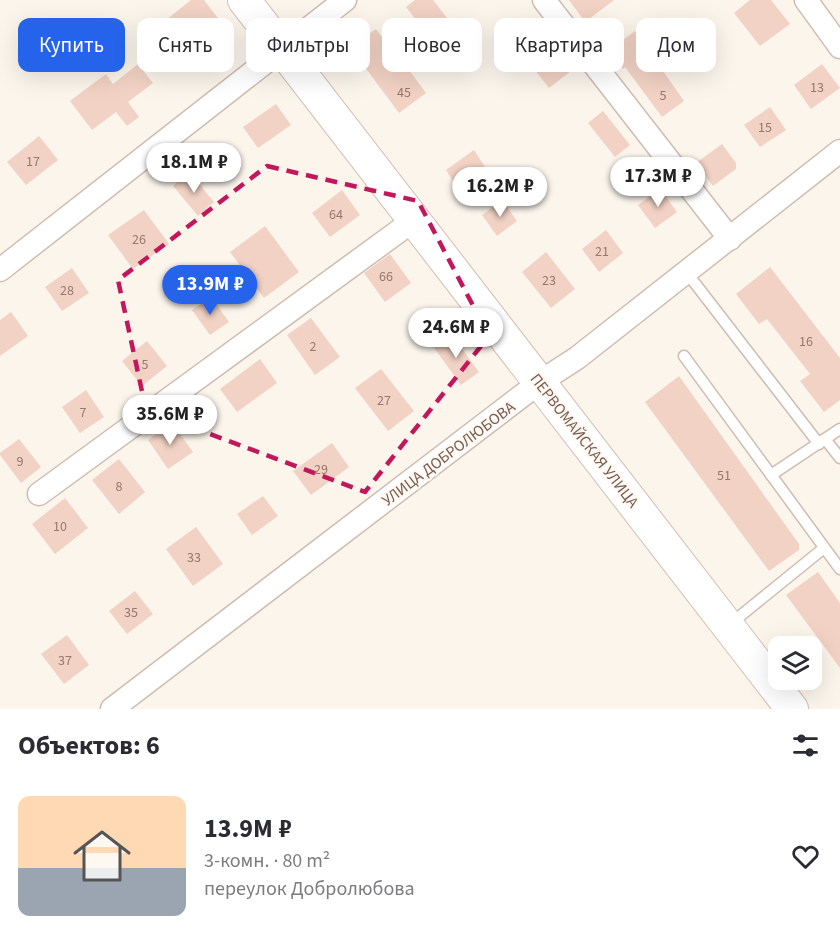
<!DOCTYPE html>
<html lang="ru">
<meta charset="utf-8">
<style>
:root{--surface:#fff;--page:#f2f2f3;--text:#2b2b33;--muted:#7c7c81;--accent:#2563eb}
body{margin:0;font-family:"Source Sans 3",sans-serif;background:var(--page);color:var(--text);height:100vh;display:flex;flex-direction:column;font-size:22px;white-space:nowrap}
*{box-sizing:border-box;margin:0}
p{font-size:20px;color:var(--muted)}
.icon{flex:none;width:33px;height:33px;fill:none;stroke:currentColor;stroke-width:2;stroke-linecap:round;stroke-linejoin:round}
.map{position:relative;height:709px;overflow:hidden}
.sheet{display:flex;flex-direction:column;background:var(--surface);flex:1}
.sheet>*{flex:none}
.banner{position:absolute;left:18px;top:18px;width:804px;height:54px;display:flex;gap:12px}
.controls{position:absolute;left:768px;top:636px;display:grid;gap:12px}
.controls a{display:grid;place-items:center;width:54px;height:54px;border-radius:12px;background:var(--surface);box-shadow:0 6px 24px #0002;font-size:30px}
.price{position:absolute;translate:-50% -51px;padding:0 14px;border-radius:21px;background:#fff;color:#222;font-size:20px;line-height:39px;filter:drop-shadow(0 2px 3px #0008)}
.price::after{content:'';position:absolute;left:50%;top:36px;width:18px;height:14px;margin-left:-9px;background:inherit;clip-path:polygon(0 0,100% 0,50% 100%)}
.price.active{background:var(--accent);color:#fff}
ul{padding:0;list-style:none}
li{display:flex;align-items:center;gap:18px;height:150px;padding:0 18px}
li span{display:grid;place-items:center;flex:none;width:168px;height:120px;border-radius:12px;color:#555}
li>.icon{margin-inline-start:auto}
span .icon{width:72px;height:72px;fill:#fffc;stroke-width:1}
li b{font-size:26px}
h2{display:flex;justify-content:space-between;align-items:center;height:72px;padding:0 18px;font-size:26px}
.tag{padding:0 21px;border-radius:12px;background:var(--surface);box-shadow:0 6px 24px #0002;font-size:21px;line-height:54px}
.tag.active{background:var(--accent);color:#fff}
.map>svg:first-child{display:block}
.building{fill:#f1d2c4}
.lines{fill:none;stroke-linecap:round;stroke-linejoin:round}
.lane-casing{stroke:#cfbcb1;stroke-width:13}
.street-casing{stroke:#cfbcb1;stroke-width:25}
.secondary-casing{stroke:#d4beb1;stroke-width:34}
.lane{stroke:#fff;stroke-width:10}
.street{stroke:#fff;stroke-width:22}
.secondary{stroke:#fff;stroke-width:32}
.marked{fill:none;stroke:#c2185b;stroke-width:4.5;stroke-dasharray:12 8;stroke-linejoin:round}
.labels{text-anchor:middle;stroke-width:4.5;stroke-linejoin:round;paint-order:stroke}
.number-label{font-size:14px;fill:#96786c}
.street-label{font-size:16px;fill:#785a4f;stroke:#fef9f3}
</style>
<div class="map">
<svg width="840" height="709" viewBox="0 0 840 709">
<rect width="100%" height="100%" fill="#fcf5ec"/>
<!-- building -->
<g class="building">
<path d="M191,0h13l30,39 -38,30 -35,-45z"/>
<path d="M415,0h18l14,18 -20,16 -21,-27z"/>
<path d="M569,0h45l-29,22z"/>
<path d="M750,0h21l19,24 -30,22 -26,-33z"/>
<path d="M376,29l32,43 1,-2 17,23 -27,20 -49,-66z"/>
<path d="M635,31l49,70 -22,16 -37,-50 -2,2 -14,-19z"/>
<path d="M556,52l15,19 -22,17 -15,-19z"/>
<path d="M138,64l15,19 -25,19 11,15 -12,9 -11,-14 -24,18 -22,-29 36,-27 7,10z"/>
<path d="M822,64l18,24 -29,21 -17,-24z"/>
<path d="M276,104l15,21 -33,23 -15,-21z"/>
<path d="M770,107l16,23 -26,17 -16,-22z"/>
<path d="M603,111l27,34 -15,12 -27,-34z"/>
<path d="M39,136l19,24 -32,25 -19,-23z"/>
<path d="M722,144l14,19v6l-23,17 -17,-23z"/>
<path d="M474,150l11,17 -28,20 -11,-17z"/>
<path d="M189,172l25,30 -16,14 -25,-30z"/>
<path d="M660,189l17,23 -22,16 -17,-23z"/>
<path d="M342,190l18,25 -30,22 -18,-24z"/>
<path d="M502,200l15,21 -20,15 -15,-21z"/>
<path d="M144,210l25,34 -36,25 -25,-34z"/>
<path d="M265,226l34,46 -35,26 -34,-46z"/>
<path d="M606,230l17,23 -24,19 -17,-23z"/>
<path d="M546,252l29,37 -24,19 -29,-36z"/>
<path d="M390,254l21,29 -26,19 -21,-29z"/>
<path d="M770,267l70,91v42l-16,12 -24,-31 10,-7 -43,-55 -8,5 -23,-30z"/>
<path d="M72,268l17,25 -27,18 -17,-24z"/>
<path d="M211,297l18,25 -19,13 -18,-25z"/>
<path d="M11,312l17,24 -28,20v-36z"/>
<path d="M311,318l29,39 -25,18 -28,-40z"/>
<path d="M450,332l29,40 -18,13 -29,-40z"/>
<path d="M147,341l20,25 -25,20 -20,-25z"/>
<path d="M260,359l17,24 -40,29 -17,-23z"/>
<path d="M381,369l33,42 -26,20 -33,-43z"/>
<path d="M679,376l120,168v6l-30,21 -124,-169z"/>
<path d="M86,390l18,27 -24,16 -18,-26z"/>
<path d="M172,423l21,29 -25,17 -20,-29z"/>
<path d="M19,439l22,28 -20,16 -21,-28v-2z"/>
<path d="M332,443l17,24 -38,28 -18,-24z"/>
<path d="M119,459l26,33 -26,22 -27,-34z"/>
<path d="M263,496l15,20 -26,19 -15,-21z"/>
<path d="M65,498l23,30 -33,26 -23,-30z"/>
<path d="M196,527l27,37 -30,22 -27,-37z"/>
<path d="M818,572l22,31v65l-54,-73z"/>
<path d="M135,591l18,23 -26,20 -18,-23z"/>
<path d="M67,635l22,30 -25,19 -23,-30z"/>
</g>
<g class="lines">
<defs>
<g id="lane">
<path d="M687,273l132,171"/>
<path d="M684,356l156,213"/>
<path d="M825,439l15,19"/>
<path d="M771,475l69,-46"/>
<path d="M729,625l95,-77"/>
</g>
<g id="street">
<path d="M544,0l186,239"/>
<path d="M806,0l34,47"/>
<path d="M0,270l345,-270"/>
<path d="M39,494l375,-274"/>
<path d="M112,709l428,-327 37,-24 263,-207"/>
</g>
<path id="secondary" d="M244,0l548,709"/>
</defs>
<!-- lane casing -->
<use href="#lane" class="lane-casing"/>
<!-- street casing -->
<use href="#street" class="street-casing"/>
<!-- secondary casing -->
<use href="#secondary" class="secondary-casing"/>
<!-- lane -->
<use href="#lane" class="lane"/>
<!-- street -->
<use href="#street" class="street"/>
<!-- secondary -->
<use href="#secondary" class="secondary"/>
</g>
<!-- marked area -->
<path class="marked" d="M267,166l151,35 71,135 -124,156 -219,-82 -28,-130z"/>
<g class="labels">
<!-- number labels -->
<g class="number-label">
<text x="817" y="92">13</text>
<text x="404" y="97">45</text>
<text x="663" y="100">5</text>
<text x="765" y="132">15</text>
<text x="33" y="166">17</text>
<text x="336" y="219">64</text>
<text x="139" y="244">26</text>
<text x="602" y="256">21</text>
<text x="386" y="281">66</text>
<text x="549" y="285">23</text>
<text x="67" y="295">28</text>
<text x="806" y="346">16</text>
<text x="313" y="351">2</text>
<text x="145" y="369">5</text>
<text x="384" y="405">27</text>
<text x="83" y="417">7</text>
<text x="20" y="466">9</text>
<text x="321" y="474">29</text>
<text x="724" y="480">51</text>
<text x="119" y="491">8</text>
<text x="60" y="531">10</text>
<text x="194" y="562">33</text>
<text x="131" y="617">35</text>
<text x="65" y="665">37</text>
</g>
<!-- street labels -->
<g class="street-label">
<text transform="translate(585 440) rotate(52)" y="6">ПЕРВОМАЙСКАЯ УЛИЦА</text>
<text transform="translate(448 453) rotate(-37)" y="6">УЛИЦА ДОБРОЛЮБОВА</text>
</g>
</g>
</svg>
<div class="controls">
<a><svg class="icon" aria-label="layers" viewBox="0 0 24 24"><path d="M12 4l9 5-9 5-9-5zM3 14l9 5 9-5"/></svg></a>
</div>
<b class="price" style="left:194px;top:194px">18.1M ₽</b>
<b class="price" style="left:658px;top:208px">17.3M ₽</b>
<b class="price" style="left:500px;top:218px">16.2M ₽</b>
<b class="price active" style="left:210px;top:316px">13.9M ₽</b>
<b class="price" style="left:456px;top:359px">24.6M ₽</b>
<b class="price" style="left:170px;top:446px">35.6M ₽</b>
<div class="banner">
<a class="tag active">Купить</a>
<a class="tag">Снять</a>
<a class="tag">Фильтры</a>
<a class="tag">Новое</a>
<a class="tag">Квартира</a>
<a class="tag">Дом</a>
</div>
</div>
<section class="sheet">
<h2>Объектов: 6<svg class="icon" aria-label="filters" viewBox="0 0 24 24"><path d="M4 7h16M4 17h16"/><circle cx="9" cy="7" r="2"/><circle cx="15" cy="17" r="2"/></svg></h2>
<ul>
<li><span style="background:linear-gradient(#ffd9b3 60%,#9aa5b1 0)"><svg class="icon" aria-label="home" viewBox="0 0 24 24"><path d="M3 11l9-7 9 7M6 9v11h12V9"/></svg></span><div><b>13.9M ₽</b><p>3-комн. · 80 m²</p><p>переулок Добролюбова</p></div><svg class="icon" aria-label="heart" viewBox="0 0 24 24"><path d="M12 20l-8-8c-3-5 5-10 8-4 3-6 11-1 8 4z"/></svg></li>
</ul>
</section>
